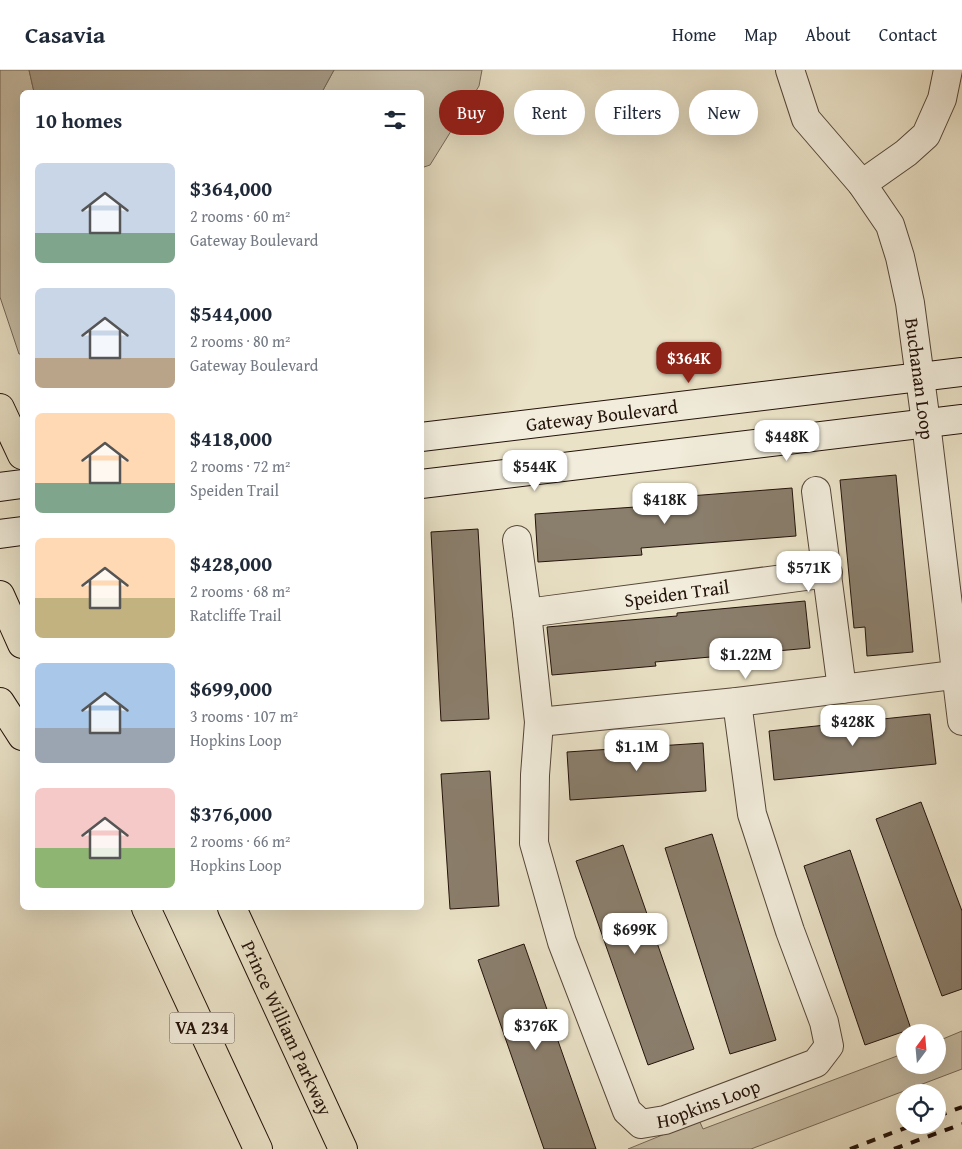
<!DOCTYPE html>
<meta charset="utf-8">
<style>
:root{--surface:#fff;--page:#f2f2f3;--text:#1f2937;--muted:#747a83;--line:#e0e1e3;--accent:#8f2418}
body{margin:0;font-family:"Gentium Book Plus",serif;background:var(--page);color:var(--text);height:100vh;display:flex;flex-direction:column;font-size:19px;white-space:nowrap}
*{box-sizing:border-box;margin:0}
p{font-size:16px;color:var(--muted)}
.icon{flex:none;width:28px;height:28px;fill:none;stroke:currentColor;stroke-width:2;stroke-linecap:round;stroke-linejoin:round}
.map{position:relative;flex:1;overflow:hidden}
.details{position:absolute;left:20px;top:20px;width:404px;height:820px;display:flex;flex-direction:column;background:var(--surface);border-radius:8px;box-shadow:0 5px 20px #0002}
.details>*{flex:none}
.guide{position:absolute;left:439px;top:20px;width:448px;height:45px;display:flex;gap:10px}
.needle{width:32px;rotate:16deg}
.tools{position:absolute;left:896px;top:954px;display:grid;gap:10px}
.tools a{display:grid;place-items:center;width:50px;height:50px;border-radius:50%;background:var(--surface);box-shadow:0 5px 20px #0002;font-size:25px}
.price{position:absolute;translate:-50% -42px;padding:0 11px;border-radius:10px;background:#fff;color:#222;font-size:16px;line-height:32px;filter:drop-shadow(0 1px 2px #0008)}
.price::after{content:'';position:absolute;left:50%;top:30px;width:15px;height:11px;margin-left:-8px;background:inherit;clip-path:polygon(0 0,100% 0,50% 100%)}
.price.current{background:var(--accent);color:#fff}
ul{padding:0;list-style:none}
li{display:flex;align-items:center;gap:15px;height:125px;padding:0 15px}
li span{display:grid;place-items:center;flex:none;width:140px;height:100px;border-radius:8px;color:#555}
li>.icon{margin-inline-start:auto}
span .icon{width:60px;height:60px;fill:#fffc;stroke-width:1}
li b{font-size:21px}
h2{display:flex;justify-content:space-between;align-items:center;height:60px;padding:0 15px;font-size:21px}
.pill{padding:0 18px;border-radius:22px;background:var(--surface);box-shadow:0 5px 20px #0002;font-size:18px;line-height:45px}
.pill.current{background:var(--accent);color:#fff}
header{display:flex;align-items:center;gap:30px;box-sizing:border-box;height:70px;padding:0 25px;background:var(--surface);border-bottom:1px solid var(--line)}
header strong{font-size:24px}
nav{display:flex;gap:28px;margin-inline-start:auto;font-size:18px}
.map>svg:first-child{display:block}
.green{fill:#c8bfa7;stroke:#766858}
.water{fill:#a69b87;stroke:#726455}
.building{fill:#8a7e6c;stroke:#23120a}
.lines{fill:none;stroke-linecap:round;stroke-linejoin:round}
.street-casing{stroke:#554639;stroke-width:30}
.secondary-casing{stroke:#23120a;stroke-width:30}
.highway-casing{stroke:#23120a;stroke-width:30}
.street{stroke:#f1ecdb;stroke-width:28}
.secondary{stroke:#f1ecdb;stroke-width:28}
.highway{stroke:#eae2c7;stroke-width:28}
.rail{stroke:#23120a;stroke-width:4;stroke-dasharray:9 9;stroke-linecap:butt}
.labels{text-anchor:middle;stroke-width:4;stroke-linejoin:round;paint-order:stroke}
.shield{fill:#f1ecdb;stroke:#615349;stroke-width:1}
.shield-label{font-size:18px;font-weight:bold;fill:#23120a}
.street-label{font-size:19px;fill:#23120a;stroke:#f1ecdb}
</style>
<header>
<strong>Casavia</strong>
<nav><a>Home</a><a>Map</a><a>About</a><a>Contact</a></nav>
</header>
<div class="map">
<svg width="962" height="1079" viewBox="0 0 962 1079">
<rect width="100%" height="100%" fill="#eae2c7"/>
<filter id="stains"><feTurbulence type="fractalNoise" baseFrequency=".004" numOctaves="4"/><feColorMatrix values="0 0 0 0 .2 0 0 0 0 .09 0 0 0 0 .02 0 0 0 .5 -.17"/></filter>
<radialGradient id="worn" r=".72"><stop offset=".6" stop-color="#630" stop-opacity="0"/><stop offset="1" stop-color="#630" stop-opacity=".3"/></radialGradient>
<!-- green -->
<g class="green">
<path d="M0,0h29l5,22h-12v262h-3l-19,-57z"/>
<path d="M334,0h148l-3,16 -49,79 -9,3v-76h-99z"/>
<path d="M962,961v38l-211,80h-123l71,-29 4,9 202,-76v12h33v-24z"/>
</g>
<!-- water -->
<path class="water" d="M29,0h305l-12,22h-288z"/>
<!-- building -->
<g class="building">
<path d="M896,405l17,177 -46,4 -2,-29 -11,1 -14,-148z"/>
<path d="M792,418l4,48 -155,12 1,7 -104,7 -3,-48 129,-9v-7z"/>
<path d="M478,459l11,190 -48,2 -10,-189z"/>
<path d="M805,531l5,47 -155,14 1,4 -104,9 -5,-48 130,-11v-3z"/>
<path d="M930,644l6,50 -162,16 -5,-49z"/>
<path d="M703,673l3,48 -136,9 -3,-48z"/>
<path d="M490,701l9,135 -49,3 -9,-135z"/>
<path d="M921,732l41,109v78l-20,7 -66,-177z"/>
<path d="M712,764l64,206 -46,14 -65,-206z"/>
<path d="M623,775l71,204 -46,16 -72,-204z"/>
<path d="M850,780l61,179 -46,16 -61,-179z"/>
<path d="M524,874l72,205h-52l-66,-189z"/>
</g>
<g class="lines">
<defs>
<g id="street">
<path id="s1" d="M790,0l16,49 56,65 28,41 10,32 10,46 16,120 36,298"/>
<path d="M862,114l44,-31 20,-18 16,-36 6,-29"/>
<path d="M816,421l26,198"/>
<path id="s2" d="M517,470l10,73 12,109 -4,53 -1,68 28,99 65,169 14,13 24,-4 151,-57 13,-17 -5,-24 -34,-91 -38,-117 -15,-112"/>
<path id="s3" d="M527,543l301,-40"/>
<path d="M539,652l198,-20 225,-28"/>
</g>
<g id="secondary">
<path id="s4" d="M421,367l541,-65"/>
<path d="M421,414l541,-65"/>
<path d="M0,417l22,-3"/>
<path d="M0,464l22,-3"/>
</g>
<g id="highway">
<path d="M0,338l22,47"/>
<path d="M0,525l22,49"/>
<path d="M0,632l22,34"/>
<path d="M146,838l112,241"/>
<path id="s5" d="M232,838l111,241"/>
</g>
</defs>
<!-- street casing -->
<use href="#street" class="street-casing"/>
<!-- secondary casing -->
<use href="#secondary" class="secondary-casing"/>
<!-- highway casing -->
<use href="#highway" class="highway-casing"/>
<!-- street -->
<use href="#street" class="street"/>
<!-- secondary -->
<use href="#secondary" class="secondary"/>
<!-- highway -->
<use href="#highway" class="highway"/>
<!-- rail -->
<g class="rail">
<path d="M938,1046l24,-9"/>
<path d="M850,1079l63,-24"/>
<path d="M894,1079l68,-25"/>
</g>
</g>
<g class="labels">
<!-- shield labels -->
<rect class="shield" x="169.5" y="942.5" width="65" height="31" rx="4"/>
<g class="shield-label">
<text x="202" y="964">VA 234</text>
</g>
<!-- street labels -->
<g class="street-label">
<text dy="7" stroke="none"><textPath href="#s1" startOffset="344">Buchanan Loop</textPath></text>
<text dy="7" stroke="none"><textPath href="#s4" startOffset="182">Gateway Boulevard</textPath></text>
<text dy="7" stroke="none"><textPath href="#s3" startOffset="151">Speiden Trail</textPath></text>
<text dy="7" stroke="none"><textPath href="#s5" startOffset="132">Prince William Parkway</textPath></text>
<text dy="7" stroke="none"><textPath href="#s2" startOffset="678">Hopkins Loop</textPath></text>
</g>
</g>
<rect width="100%" height="100%" filter="url(#stains)"/>
<rect width="100%" height="100%" fill="url(#worn)"/>
</svg>
<div class="tools">
<a><svg class="needle" viewBox="-14 -14 28 28"><path d="M0-13l5 13h-10z" fill="#e53935"/><path d="M0 13l5-13h-10z" fill="#747a83"/></svg></a>
<a><svg class="icon" aria-label="locate" viewBox="0 0 24 24"><circle cx="12" cy="12" r="6"/><path d="M12 2v4M12 18v4M2 12h4M18 12h4"/></svg></a>
</div>
<b class="price current" style="left:689px;top:314px">$364K</b>
<b class="price" style="left:787px;top:392px">$448K</b>
<b class="price" style="left:535px;top:422px">$544K</b>
<b class="price" style="left:665px;top:455px">$418K</b>
<b class="price" style="left:809px;top:523px">$571K</b>
<b class="price" style="left:746px;top:610px">$1.22M</b>
<b class="price" style="left:853px;top:677px">$428K</b>
<b class="price" style="left:637px;top:702px">$1.1M</b>
<b class="price" style="left:635px;top:885px">$699K</b>
<b class="price" style="left:536px;top:981px">$376K</b>
<div class="guide">
<a class="pill current">Buy</a>
<a class="pill">Rent</a>
<a class="pill">Filters</a>
<a class="pill">New</a>
</div>
<section class="details">
<h2>10 homes<svg class="icon" aria-label="filters" viewBox="0 0 24 24"><path d="M4 7h16M4 17h16"/><circle cx="9" cy="7" r="2"/><circle cx="15" cy="17" r="2"/></svg></h2>
<ul>
<li><span style="background:linear-gradient(#c9d6e8 70%,#7fa58c 0)"><svg class="icon" aria-label="home" viewBox="0 0 24 24"><path d="M3 11l9-7 9 7M6 9v11h12V9"/></svg></span><div><b>$364,000</b><p>2 rooms · 60 m²</p><p>Gateway Boulevard</p></div></li>
<li><span style="background:linear-gradient(#c9d6e8 70%,#b9a48a 0)"><svg class="icon" aria-label="home" viewBox="0 0 24 24"><path d="M3 11l9-7 9 7M6 9v11h12V9"/></svg></span><div><b>$544,000</b><p>2 rooms · 80 m²</p><p>Gateway Boulevard</p></div></li>
<li><span style="background:linear-gradient(#ffd9b3 70%,#7fa58c 0)"><svg class="icon" aria-label="home" viewBox="0 0 24 24"><path d="M3 11l9-7 9 7M6 9v11h12V9"/></svg></span><div><b>$418,000</b><p>2 rooms · 72 m²</p><p>Speiden Trail</p></div></li>
<li><span style="background:linear-gradient(#ffd9b3 60%,#c2b280 0)"><svg class="icon" aria-label="home" viewBox="0 0 24 24"><path d="M3 11l9-7 9 7M6 9v11h12V9"/></svg></span><div><b>$428,000</b><p>2 rooms · 68 m²</p><p>Ratcliffe Trail</p></div></li>
<li><span style="background:linear-gradient(#a9c7e8 65%,#9aa5b1 0)"><svg class="icon" aria-label="home" viewBox="0 0 24 24"><path d="M3 11l9-7 9 7M6 9v11h12V9"/></svg></span><div><b>$699,000</b><p>3 rooms · 107 m²</p><p>Hopkins Loop</p></div></li>
<li><span style="background:linear-gradient(#f6c9c9 60%,#8fb573 0)"><svg class="icon" aria-label="home" viewBox="0 0 24 24"><path d="M3 11l9-7 9 7M6 9v11h12V9"/></svg></span><div><b>$376,000</b><p>2 rooms · 66 m²</p><p>Hopkins Loop</p></div></li>
</ul>
</section>
</div>
